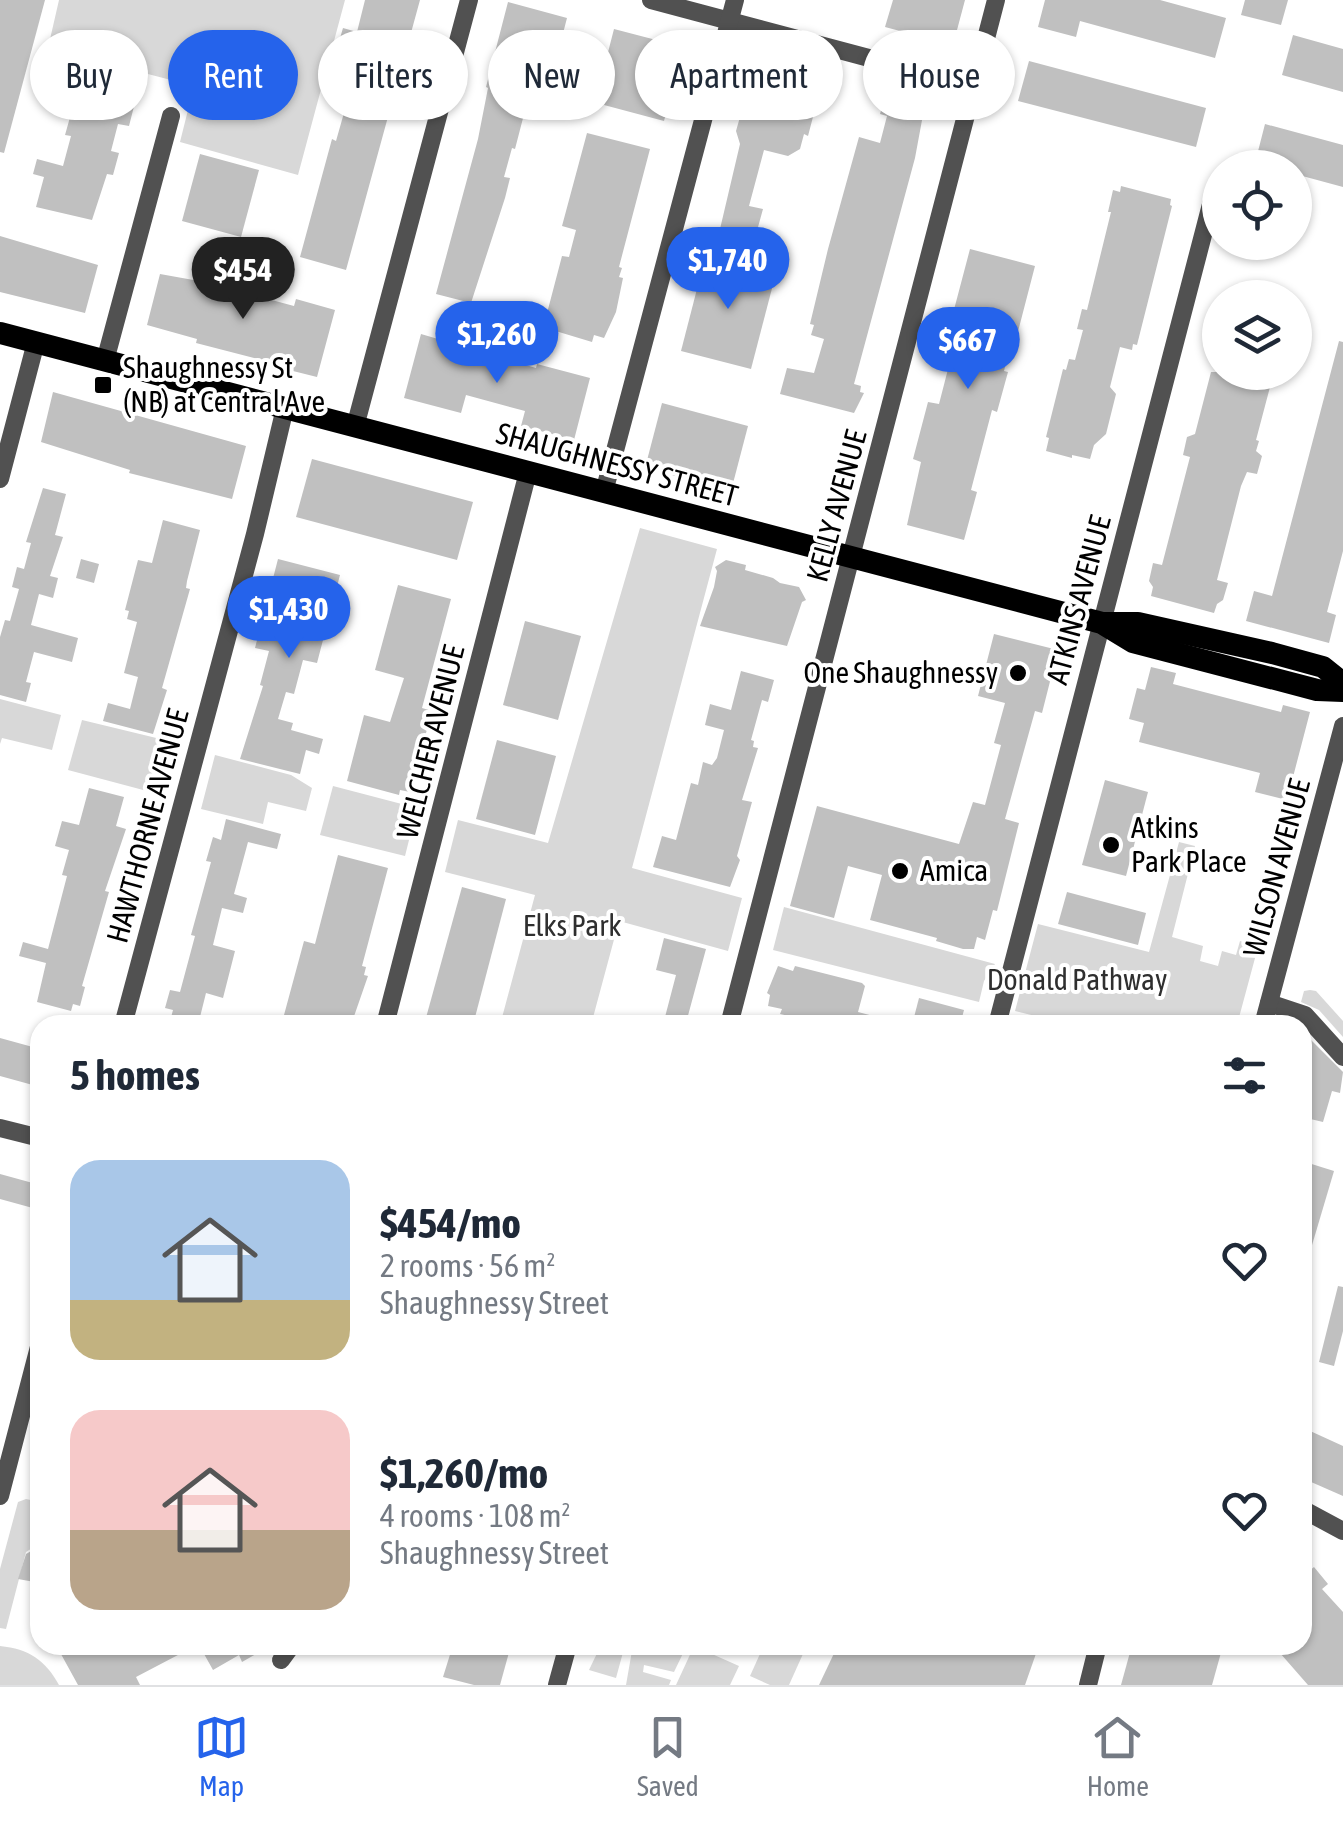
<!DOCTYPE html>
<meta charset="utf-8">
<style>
:root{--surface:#fff;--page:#f6f6f7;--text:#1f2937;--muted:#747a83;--line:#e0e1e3;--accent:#2563eb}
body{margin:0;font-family:"Asap Condensed",sans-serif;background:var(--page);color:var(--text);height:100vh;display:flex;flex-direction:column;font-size:38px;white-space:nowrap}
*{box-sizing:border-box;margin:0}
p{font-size:32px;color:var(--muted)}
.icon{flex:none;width:55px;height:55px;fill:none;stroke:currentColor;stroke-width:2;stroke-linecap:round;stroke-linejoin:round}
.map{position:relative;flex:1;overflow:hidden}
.sheet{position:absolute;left:30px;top:1015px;width:1282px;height:640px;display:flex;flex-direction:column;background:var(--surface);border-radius:30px;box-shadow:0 2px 8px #0004}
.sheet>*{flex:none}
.hud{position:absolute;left:30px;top:30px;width:1285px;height:90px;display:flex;gap:20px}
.fabs{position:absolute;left:1202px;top:150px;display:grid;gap:20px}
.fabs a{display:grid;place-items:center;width:110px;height:110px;border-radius:50%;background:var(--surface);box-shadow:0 2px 8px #0004;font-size:50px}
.price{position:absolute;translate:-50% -85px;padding:0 22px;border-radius:35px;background:var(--accent);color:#fff;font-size:32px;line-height:65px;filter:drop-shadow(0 2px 5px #0008)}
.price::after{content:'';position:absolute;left:50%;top:60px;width:30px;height:22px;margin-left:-15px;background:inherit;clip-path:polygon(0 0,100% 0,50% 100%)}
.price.current{background:#222;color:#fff}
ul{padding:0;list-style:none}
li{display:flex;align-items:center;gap:30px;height:250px;padding:0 40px}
li span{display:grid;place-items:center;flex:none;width:280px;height:200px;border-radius:30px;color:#555}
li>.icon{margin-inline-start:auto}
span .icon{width:120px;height:120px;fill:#fffc;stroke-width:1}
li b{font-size:42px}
h2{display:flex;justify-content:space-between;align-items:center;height:120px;padding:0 40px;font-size:42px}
.pill{padding:0 35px;border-radius:45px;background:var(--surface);box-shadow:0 2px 8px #0004;font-size:35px;line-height:90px}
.pill.current{background:var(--accent);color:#fff}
.tabs{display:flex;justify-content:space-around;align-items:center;height:140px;border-top:2px solid var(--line);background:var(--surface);font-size:28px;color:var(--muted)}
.tabs a{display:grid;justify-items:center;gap:5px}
.tabs .current{color:var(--accent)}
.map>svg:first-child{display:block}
.green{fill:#d8d8d8}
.building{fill:#c0c0c0}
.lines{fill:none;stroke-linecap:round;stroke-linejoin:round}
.minor{stroke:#515151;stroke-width:18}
.major{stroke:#000;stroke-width:22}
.poi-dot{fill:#000;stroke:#fff;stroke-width:4}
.labels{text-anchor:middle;stroke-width:8;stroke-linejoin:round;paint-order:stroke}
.poi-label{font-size:30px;fill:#000;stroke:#fff;text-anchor:start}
.street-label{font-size:30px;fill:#000;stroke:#fff}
.park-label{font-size:30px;fill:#2f2f2f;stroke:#fff}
</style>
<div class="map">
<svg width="1343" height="1685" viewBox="0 0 1343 1685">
<rect width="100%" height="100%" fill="#fff"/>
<!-- green -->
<g class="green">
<path d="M59,0h286l-47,175 -118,-33 14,-56 -146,-38z"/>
<path d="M640,528l77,21 -85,319 110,30 -14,53 -109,-30 -28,104h-91l35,-130 -90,-23 13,-52 90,23z"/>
<path d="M0,699l61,16 -9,35 -50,-12 -2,6z"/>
<path d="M82,720l95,23 -15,52 -94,-25z"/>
<path d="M215,755l76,20 21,13 -6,23 -38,-9 -5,22 -62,-15z"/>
<path d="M333,786l84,22 -12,48 -85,-21z"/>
<path d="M1179,842l16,4 -23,91 31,9 -3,15 18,5 4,-15 14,4 4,-14 18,6 -21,78h-165l-57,-14 23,-87 111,28z"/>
<path d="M784,907l211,57 -11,17 -5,21 -206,-52z"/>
<path d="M1310,990l6,1 27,30v16l-24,-27 -18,-8 3,-11z"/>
<path d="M26,1499l14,3v41l-14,9 -20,77 -6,-1v-59l18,-67z"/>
<path d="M601,1645h24l-9,33 -27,-8z"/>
<path d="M633,1645h54l-13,27 -30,-7 -1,7 28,8 -2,5h-43z"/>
<path d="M764,1645h43l-18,40h-19l-20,-9z"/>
<path d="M0,1646c29,3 45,14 59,39h-59z"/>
<path d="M694,1646l45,20 -9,19h-54z"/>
</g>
<!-- building -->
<g class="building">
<path d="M0,0h45l-41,153 -4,-1z"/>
<path d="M365,0h55l-74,270 -46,-13 32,-118 4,2 17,-60 16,4 8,-30 -39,-10 5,-17 14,4z"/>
<path d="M893,0h72l-12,45 -68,-18z"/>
<path d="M1045,0h115l66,18 -11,40 -135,-37 -4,16 -38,-10z"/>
<path d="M1245,0h43l-7,25 -40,-10z"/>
<path d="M508,2l59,16 -22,85 -17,-4 -13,50 -3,-1 -8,29 6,1 -5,20 -34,105 -35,-9 42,-155 10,-51 -2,-1z"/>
<path d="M614,29l69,18 -19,74 -60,-16 4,-11 -10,-3z"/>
<path d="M1293,35l50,14v43l-61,-17z"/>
<path d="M1029,61l177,47 -10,39 -178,-46z"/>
<path d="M85,64l56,15 -12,47 -11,-2 -7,27 8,2 -6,22 -6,-1 -15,46 -56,-13 8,-30 -11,-3 4,-15 26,7 8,-30 -6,-1z"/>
<path d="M772,64l37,12 -2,6 10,3 -2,8 4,1 -11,42 -4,-2 -4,15 -12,7 -24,-6 -15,56 14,3 -8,29 -35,-9 20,-85 -4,-13 4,-14 -3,-1 10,-40 3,1 3,-9 11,3 2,-6z"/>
<path d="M886,94l39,10 -10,54 -61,226 7,2 -1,6 4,1 -10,20 -74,-19 7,-26 27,5 10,-34 -13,-4 3,-10 -4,-1 18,-75 31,-112 21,6 7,-27 -7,-2z"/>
<path d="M1265,124l78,21v42l-48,-13v-6h-24l-16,-5z"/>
<path d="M587,133l63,16 -31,118 3,1 -3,9 4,1 -7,34 -12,26 -10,-3 -2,7 -43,-13 3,-10 -6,-2 16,-61 7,1 7,-27 -14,-4z"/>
<path d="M200,154l59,16 -18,67 -59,-16z"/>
<path d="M1121,186l50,13 -1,6 2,1 -35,139 -4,-1 -1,6 -12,-3 -10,40 6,7 -10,40 -12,11 -4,14 -18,-4v3l-26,-7 3,-13 -3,-1 17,-68 3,1 3,-11 6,1 8,-30 -6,-1 5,-20 5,1 24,-98h-3l5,-22 7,2z"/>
<path d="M0,236l98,29 -13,48 -85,-21z"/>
<path d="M970,249l65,17 -21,81 -4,-1 -6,25 4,1 -11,40 -5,-2 -21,80 6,2 -13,48 -57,-15 14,-63 -8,-3 15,-57 11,2 16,-62 -9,-2z"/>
<path d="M706,254l70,19 -25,96 -70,-18z"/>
<path d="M160,274l50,9 2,-7 43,12 -2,7 41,11 2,-7 39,11 -18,67 -36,-9v-3l-85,-22 1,-4 -50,-14z"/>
<path d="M421,334l115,34 1,-4 53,14 -16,62 -53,-14 4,-15 -59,-16 -5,18 -57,-15z"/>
<path d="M1339,341l4,1v209l-16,61 9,3 -7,28 -83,-22 8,-30 18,5z"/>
<path d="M1211,372h63l-18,68 3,1 -3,10 6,5 -5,18 -10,-2 -6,14 -24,94 11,3 -5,17 -6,4 -3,9 -63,-17 2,-9 -4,-6 4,-18 9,2 28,-108 -7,-2 4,-18 8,-3z"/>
<path d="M53,392l193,54 -14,53 -103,-26 1,-3 -89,-28z"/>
<path d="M662,403l86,23 -17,65 -86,-23z"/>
<path d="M312,459l161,43 -16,58 -161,-43z"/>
<path d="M43,488l23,6 -11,41 8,2 -13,39 8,2 -5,20 -14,-4 -8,31 47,13 -6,24 -38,-10 -8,30 5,1 -5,19 -26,-7v-58l5,-17 5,1 9,-32 -7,-2 5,-20 7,2 7,-26 -5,-1z"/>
<path d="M163,520l37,10 -13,51 -1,7 4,1 -28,99 5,2 -14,44 -50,-13 5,-18 22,6 8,-32 -14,-4 13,-51 -10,-3 2,-8 -4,-1 13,-50 14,3z"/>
<path d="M81,559l18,5 -5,19 -18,-5z"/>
<path d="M278,559l62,16 -23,88 -14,-3 -9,34 -8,-2 -8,27 15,4 -2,7 32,9 -4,15 -13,-4 -6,24 -60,-15 23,-73 -3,-1 9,-34 -14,-3z"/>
<path d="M726,560l20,5 -1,5 28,8 7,5 19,4 7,13 -4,2 -15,44 -87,-20 14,-39 3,-16 -2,-4z"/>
<path d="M398,585l53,14 -29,109 10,3 -22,81 -10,-2 -1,5 -52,-14 17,-66 26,7 14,-44 -29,-8z"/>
<path d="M525,621l56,15 -23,84 -55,-15z"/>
<path d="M994,634l64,16 -16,63 -7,-2 -30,108 14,4 -22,88 -4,-1 -8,30 -8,-3 -3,12h-11l-27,-8 1,-3 -67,-18 12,-45 -34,-9 -14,52 -44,-12 27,-100 142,38 14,-42 12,3 16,-60 -7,-2 11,-40 -27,-7z"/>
<path d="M1151,667l25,6 -3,11 108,28 2,-7 27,7 -23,88 -32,-8 5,-19 -121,-31 5,-19 -15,-4 8,-31 8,2z"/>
<path d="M741,671l33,9 -6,22 -6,-2 -11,40 3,1 -1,6 5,1 -16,52 10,2 -15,54 3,4 -10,27 -77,-20 9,-31 14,4 15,-57 7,2 5,-23 9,3 5,-7 7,-28 -19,-5 5,-21 21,6z"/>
<path d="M497,740l59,16 -21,79 -59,-16z"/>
<path d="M1105,780l43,12 -22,84 -44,-11z"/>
<path d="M89,788l35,9 -8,29 10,3 -21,62 4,1 -27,94 3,1 -5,19 -7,-2 -2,7 -34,-9 9,-39 -27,-7 4,-14 25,7 19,-73 -5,-1 7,-25 -14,-4 7,-25 17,4z"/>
<path d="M226,819l55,15 -4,15 -29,-7 -14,52 13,4 -4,15 -21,-5 -9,37 22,6 -12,47 -17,-5 -8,32h-29l4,-15 -8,-2 5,-18 10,2 15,-56 -4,-1 20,-73 -5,-1 7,-24 8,3z"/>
<path d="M338,855l50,13 -26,98 4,1 -2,8 4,1 -17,49h-51l1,-5 -17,-5 20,-74 11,3z"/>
<path d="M462,887l44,12 -33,126h-49z"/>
<path d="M1067,892l79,21 -8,32 -80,-21z"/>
<path d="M664,938l42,11 -20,74 -21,-6 11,-42 -20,-5z"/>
<path d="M778,966l15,5 2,-5 67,17 3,3 -7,26 31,8 -1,5h-101l2,-9 -9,-2 2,-5 -14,-3 2,-11 -3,-2z"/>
<path d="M919,998l45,12 -4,15h-48z"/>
<path d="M1302,1031l41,41 -3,21 -8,-2 -9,31 -21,-5z"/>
<path d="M0,1038l40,11v38l-40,-11z"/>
<path d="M1302,1161l32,10 -27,91h-5z"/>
<path d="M0,1174l40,11v25l-40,-11z"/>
<path d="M1338,1286l5,1v44l-9,35 -15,-4z"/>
<path d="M1308,1430l35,16v50l-41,-18v-37z"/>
<path d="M40,1546v37l-22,-4 8,-25z"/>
<path d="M1314,1567l14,17 -6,5 21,23v73h-35l-35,-40h29v-68z"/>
<path d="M56,1645h141l-61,32 4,8h-62z"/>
<path d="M199,1645h73l-30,17 -3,-7 -26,15z"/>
<path d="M453,1645h58l-11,40h-26l-31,-8z"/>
<path d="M838,1645h201l-14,40h-206z"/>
<path d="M1132,1645h75l15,4 -10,36h-91z"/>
</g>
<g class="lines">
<!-- minor -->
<g class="minor">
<path d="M651,0l323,86"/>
<path d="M105,361l66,-245"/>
<path d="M355,427l114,-427"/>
<path d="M0,479l36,-137"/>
<path d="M604,492l131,-492"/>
<path d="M1269,1003l36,12 38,42"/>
<path d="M123,1025l132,-491 30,-126"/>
<path d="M385,1025l143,-553"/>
<path d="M729,1025l267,-1025"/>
<path d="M997,1025l218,-836"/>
<path d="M1263,1025l80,-299"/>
<path d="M0,1128l40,10"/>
<path d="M0,1496l40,-153"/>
<path d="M1302,1509l41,22"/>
<path d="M281,1660l11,-15"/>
<path d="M557,1685l11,-40"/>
<path d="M1088,1685l10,-40"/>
</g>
<!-- major -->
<g class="major">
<path d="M0,333l1102,290h36l134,30 51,14 20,16"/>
<path d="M1105,625l28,17 184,48 26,1"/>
</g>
</g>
<!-- markers -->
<g class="poi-dot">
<rect x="93" y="375" width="20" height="20" rx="5"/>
<circle cx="1018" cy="673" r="10"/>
<circle cx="1111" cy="845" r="10"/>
<circle cx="900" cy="871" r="10"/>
</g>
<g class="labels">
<!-- poi labels -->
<g class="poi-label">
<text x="123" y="378">Shaughnessy St<tspan x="123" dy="34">(NB) at Central Ave</tspan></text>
<text x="998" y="683" text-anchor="end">One Shaughnessy</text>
<text x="1131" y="838">Atkins<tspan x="1131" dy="34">Park Place</tspan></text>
<text x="920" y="881">Amica</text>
</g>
<!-- street labels -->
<g class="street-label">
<text transform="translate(617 465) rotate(15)" y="10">SHAUGHNESSY STREET</text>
<text transform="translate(837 506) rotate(-75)" y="10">KELLY AVENUE</text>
<text transform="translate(1079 600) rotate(-75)" y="10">ATKINS AVENUE</text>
<text transform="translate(431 742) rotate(-76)" y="10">WELCHER AVENUE</text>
<text transform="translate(148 826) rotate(-75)" y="10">HAWTHORNE AVENUE</text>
<text transform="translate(1277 868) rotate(-75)" y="10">WILSON AVENUE</text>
</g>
<!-- park labels -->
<g class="park-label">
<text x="572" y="936">Elks Park</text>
<text x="1077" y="990">Donald Pathway</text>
</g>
</g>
</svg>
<div class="fabs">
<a><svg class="icon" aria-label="locate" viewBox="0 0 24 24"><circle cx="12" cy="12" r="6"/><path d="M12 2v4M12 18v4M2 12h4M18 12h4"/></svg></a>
<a><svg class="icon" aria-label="layers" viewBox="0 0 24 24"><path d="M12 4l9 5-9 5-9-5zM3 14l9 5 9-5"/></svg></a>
</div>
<b class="price" style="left:728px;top:312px">$1,740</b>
<b class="price current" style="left:243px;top:322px">$454</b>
<b class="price" style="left:497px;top:386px">$1,260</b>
<b class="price" style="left:968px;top:392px">$667</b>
<b class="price" style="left:289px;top:661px">$1,430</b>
<div class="hud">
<a class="pill">Buy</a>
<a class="pill current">Rent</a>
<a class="pill">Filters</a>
<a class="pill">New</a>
<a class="pill">Apartment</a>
<a class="pill">House</a>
</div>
<section class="sheet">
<h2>5 homes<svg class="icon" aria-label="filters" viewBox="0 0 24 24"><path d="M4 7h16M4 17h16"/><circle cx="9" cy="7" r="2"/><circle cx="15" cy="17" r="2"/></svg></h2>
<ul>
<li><span style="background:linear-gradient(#a9c7e8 70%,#c2b280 0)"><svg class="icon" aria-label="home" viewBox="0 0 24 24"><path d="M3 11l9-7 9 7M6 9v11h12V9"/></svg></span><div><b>$454/mo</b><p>2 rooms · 56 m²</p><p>Shaughnessy Street</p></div><svg class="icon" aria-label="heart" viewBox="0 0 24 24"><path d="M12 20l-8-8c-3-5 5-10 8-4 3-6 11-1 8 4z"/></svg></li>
<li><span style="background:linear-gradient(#f6c9c9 60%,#b9a48a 0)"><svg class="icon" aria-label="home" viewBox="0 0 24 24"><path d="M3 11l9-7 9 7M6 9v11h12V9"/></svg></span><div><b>$1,260/mo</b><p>4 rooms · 108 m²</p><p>Shaughnessy Street</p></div><svg class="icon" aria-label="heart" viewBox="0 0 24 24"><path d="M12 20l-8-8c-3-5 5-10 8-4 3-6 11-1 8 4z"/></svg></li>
</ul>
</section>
</div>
<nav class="tabs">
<a class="current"><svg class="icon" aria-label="map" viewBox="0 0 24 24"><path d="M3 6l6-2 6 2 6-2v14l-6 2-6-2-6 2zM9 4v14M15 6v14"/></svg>Map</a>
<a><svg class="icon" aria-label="saved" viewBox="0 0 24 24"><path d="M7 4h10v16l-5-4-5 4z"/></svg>Saved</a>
<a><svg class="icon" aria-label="home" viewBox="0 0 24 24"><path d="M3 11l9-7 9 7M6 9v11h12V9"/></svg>Home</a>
</nav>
